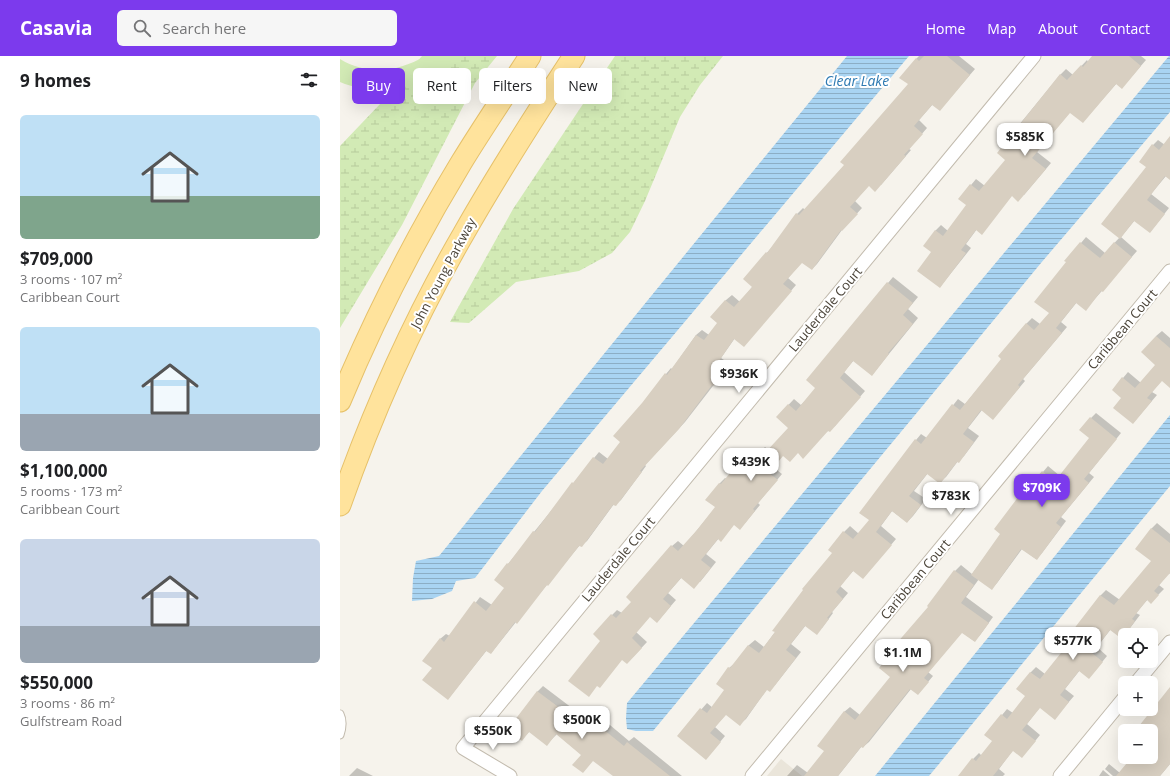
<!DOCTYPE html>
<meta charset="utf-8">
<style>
:root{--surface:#fff;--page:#f6f6f6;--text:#202124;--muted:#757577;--accent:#7c3aed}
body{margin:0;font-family:"Open Sans",sans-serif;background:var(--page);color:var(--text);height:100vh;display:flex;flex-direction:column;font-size:15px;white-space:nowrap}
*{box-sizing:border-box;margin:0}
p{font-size:13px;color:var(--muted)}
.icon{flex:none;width:22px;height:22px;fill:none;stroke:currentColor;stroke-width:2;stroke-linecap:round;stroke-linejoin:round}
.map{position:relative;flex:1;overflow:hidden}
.side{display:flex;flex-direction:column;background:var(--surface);width:340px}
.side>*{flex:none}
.top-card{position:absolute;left:12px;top:12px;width:380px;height:36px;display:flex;gap:8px}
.fabs{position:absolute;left:778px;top:572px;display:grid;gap:8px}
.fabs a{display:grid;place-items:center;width:40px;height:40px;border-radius:6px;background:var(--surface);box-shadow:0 4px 16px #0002;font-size:20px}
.price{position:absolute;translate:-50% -34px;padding:0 9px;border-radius:8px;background:#fff;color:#222;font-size:13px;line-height:26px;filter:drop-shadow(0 1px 2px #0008)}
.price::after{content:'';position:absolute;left:50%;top:24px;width:12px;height:9px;margin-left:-6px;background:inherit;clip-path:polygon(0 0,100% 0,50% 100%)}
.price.on{background:var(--accent);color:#fff}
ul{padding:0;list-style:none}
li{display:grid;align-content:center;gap:8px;height:212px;padding:0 20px}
li span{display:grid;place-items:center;height:124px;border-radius:6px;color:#555}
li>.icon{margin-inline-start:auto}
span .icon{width:72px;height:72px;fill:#fffc;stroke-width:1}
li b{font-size:17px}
h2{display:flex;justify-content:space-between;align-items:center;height:48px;padding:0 20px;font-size:17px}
.chip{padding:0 14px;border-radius:6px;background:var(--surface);box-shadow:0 4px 16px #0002;font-size:14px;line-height:36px}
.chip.on{background:var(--accent);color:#fff}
header{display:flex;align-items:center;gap:24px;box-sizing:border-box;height:56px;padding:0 20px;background:var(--accent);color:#fff}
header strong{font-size:19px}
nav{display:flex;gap:22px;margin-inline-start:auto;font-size:14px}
.search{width:280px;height:36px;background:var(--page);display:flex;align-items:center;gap:10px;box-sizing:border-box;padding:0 14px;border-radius:6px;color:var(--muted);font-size:15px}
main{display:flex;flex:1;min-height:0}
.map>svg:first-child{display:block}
.residential{fill:#eae5da}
.wetland{fill:url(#wetland-marsh)}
.pitch{fill:#d2eab5}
.water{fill:url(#water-rules)}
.shadow{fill:#0003}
.building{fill:#d8cfc1}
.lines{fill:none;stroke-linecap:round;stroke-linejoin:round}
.service-casing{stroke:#c2bbae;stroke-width:9}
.minor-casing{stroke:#c2bbae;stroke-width:15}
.primary-casing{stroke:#e6c16a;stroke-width:23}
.service{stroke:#fff;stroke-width:7}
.minor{stroke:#fff;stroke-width:13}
.primary{stroke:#ffe39c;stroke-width:21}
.labels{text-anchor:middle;stroke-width:4;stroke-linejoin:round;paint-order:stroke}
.street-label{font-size:13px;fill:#4b4439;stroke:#fff}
.water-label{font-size:14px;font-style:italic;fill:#2e7ab2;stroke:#fff}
</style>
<header>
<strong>Casavia</strong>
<div class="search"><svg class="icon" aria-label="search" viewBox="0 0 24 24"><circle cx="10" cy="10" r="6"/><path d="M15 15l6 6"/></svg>Search here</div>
<nav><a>Home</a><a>Map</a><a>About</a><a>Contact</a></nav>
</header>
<main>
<section class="side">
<h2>9 homes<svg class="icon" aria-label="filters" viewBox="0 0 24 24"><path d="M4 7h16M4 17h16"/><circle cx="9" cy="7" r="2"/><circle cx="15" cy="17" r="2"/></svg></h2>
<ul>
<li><span style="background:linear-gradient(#bfe0f5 65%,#7fa58c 0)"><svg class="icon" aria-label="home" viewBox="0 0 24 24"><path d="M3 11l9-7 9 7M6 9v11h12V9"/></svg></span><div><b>$709,000</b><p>3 rooms · 107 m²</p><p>Caribbean Court</p></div></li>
<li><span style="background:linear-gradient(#bfe0f5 70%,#9aa5b1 0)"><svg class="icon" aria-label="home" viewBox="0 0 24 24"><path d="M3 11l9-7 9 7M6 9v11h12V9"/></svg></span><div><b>$1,100,000</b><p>5 rooms · 173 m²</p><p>Caribbean Court</p></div></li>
<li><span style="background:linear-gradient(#c9d6e8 70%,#9aa5b1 0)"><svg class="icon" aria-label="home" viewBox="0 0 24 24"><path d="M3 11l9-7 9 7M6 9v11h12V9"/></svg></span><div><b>$550,000</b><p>3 rooms · 86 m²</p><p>Gulfstream Road</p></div></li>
</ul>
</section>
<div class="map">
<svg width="830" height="720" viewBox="0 0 830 720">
<defs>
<pattern id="wetland-marsh" width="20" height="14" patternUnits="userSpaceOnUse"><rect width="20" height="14" fill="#d2eab5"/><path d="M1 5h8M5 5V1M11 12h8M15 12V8" fill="none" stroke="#b6ca9c"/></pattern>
<pattern id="water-rules" width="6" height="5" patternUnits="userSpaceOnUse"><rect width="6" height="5" fill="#a9d4f2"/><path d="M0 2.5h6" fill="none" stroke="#8caec5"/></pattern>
</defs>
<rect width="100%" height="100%" fill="#f6f3ec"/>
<!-- residential -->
<path class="residential" d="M441,703l21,17h-35z"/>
<!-- wetland -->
<g class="wetland">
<path d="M82,0h75l-22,27 -73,142 -62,103v-182l41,-43z"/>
<path d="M275,0h108l-23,29 -20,32 -35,84 -15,31 -18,21 -33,18 -63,11 -47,41 -19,-1 63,-113z"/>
</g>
<!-- pitch -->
<path class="pitch" d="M85,0h30c-30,33 -74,43 -115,26v-23c28,17 58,13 85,-3z"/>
<!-- water -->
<g class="water">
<path d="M507,0h62l-367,435 -67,87 -19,3 -4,10 -20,8 -20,2 1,-23 3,-17 23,-5z"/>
<path d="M829,0h1v56l-129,151 -388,468h-17l-9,-2 -1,-11 1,-15z"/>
<path d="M830,359v71l-241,290h-54z"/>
</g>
<!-- shadow -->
<g class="shadow">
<path d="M579,0h40l16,13 -30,35h-12l-14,16 8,8 -18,21 2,1 -30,35h-12l-14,16 7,7 -20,22 -25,34 -5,5 -10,-7 -14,16 8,7 -47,55 -14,-2 -14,20 9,6 -45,58 -40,43 1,1 -25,34 -6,5 -1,-1 -27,37 -6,5 -1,-1 -64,77 -20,25 -5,6 -4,-3 -39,49 -15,-31 7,-29 6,-5 4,2 30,-39 12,8 13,-17 3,-24 86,-106 5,-6 9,7 13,-17 22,-38 23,-30 5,-6 1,1 24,-34 6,-5 7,5 9,-12 -7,-6 15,-17 6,-5 8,7 13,-16 -9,-7 28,-32 25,-33 6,-6 2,2 40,-45 64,-81 7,-25z"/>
<path d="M753,0h48l5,4 -19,22 -10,1 -29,33 -18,-4 -33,40 14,11 -27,32h-12l-30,38 -5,-4 -11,15 5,4 -31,39 -8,-35 3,-21 6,-6 7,6 19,-26 4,-20 5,-6 9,7 22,-26 8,-27 -1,-2 46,-56 6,-6 7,6 14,-15 1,2z"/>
<path d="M830,82v41l-4,-3 -15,18 18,14 -19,24 -15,-12 -14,17 16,14 -51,58 -9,-7 -16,20 6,5 -44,52 2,2 -27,32 -16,-3 -14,18 11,8 -15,20 -6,5 -12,16 -6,5 -12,-9 -14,18 12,8 -13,17 -6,6 -15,-11 -11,15 15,13 -33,39 -9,-8 -14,16 8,7 -16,19 1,1 -11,15 -16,-3 -15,19 10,8 -26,33 -8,4 -21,30 -6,5 -14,-10 -11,13 10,9 -14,17 -33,-17 29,-33 6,5 13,-18 3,-22 6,-5 14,-18 6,-5 9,7 69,-94 11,-21 6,-6 9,8 12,-14 -11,-7 56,-73 5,-6 6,4 31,-39 7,5 38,-45 23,-35 6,-6 8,6 10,-11 17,-51 -1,-1 20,-24 19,16 15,-16 27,-70 6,-22 5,-5 7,5z"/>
<path d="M553,221l25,20 -10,12 10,9 -46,57 -18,-15 -10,12 21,19 -30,35 -37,26 -15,3 -10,12 9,7 -24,29 2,2 -15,18 -11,1 -15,14 -13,16 10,8 -16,20 -18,-5 -14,16 8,7 -19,22 -7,-6 -14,16 11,10 -14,15 -31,-17 10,-25 5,-5 5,3 11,-12 39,-55 6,-5 6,5 32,-39 -9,-7 13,-17 5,-5 2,1 23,-27 6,4 9,-9 4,3 20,-22 -12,-11 17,-18 7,6 16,-17 -10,-8z"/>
<path d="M822,275l8,7v44l-8,-2 -10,12 5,3 -24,28 -10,-26v-19l5,-6 13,11 16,-18 -1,-29z"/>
<path d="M756,357l25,20 -32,40 5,4 -33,40 5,4 -24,32 -6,6 -14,-10 -25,34 -5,5 -13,-9 -13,18 27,20 -13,18 -6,6 -12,-9 -34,40 5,4 -10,12 -12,1 -42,53 -6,5 -1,-1 -24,30h-51l10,-11 11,8 17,-22 19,-39 6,-5 10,8 32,-38 37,-70 26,-36 6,-6 11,9 30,-41 18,-36 6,-5 22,-26 12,10 31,-38v-20z"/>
<path d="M817,467l13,11v40l-1,-1 -10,12 5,4 -13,13 -3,-3 -12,14 4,2 -13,17 -16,-3 -14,18 10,9 -13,16 -14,-2 -15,19 9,7 -19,22 -15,-11 -13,17 13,11 -13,16 -14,-1 -14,19 6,5 -2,2h-43l13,-17 6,-6 3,3 11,-15 -8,-6 17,-20 5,-6 6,4 14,-18 -9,-6 13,-17 5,-5 9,7 33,-41 -4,-3 27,-35 5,-5 14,10 32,-39 -1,-32z"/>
<path d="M203,630l54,41 7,-7 25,21 5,-4 48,39h-67l-21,-16 -12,-5 -25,-21 -10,10 -17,-13 -8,8 15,-47z"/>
<path d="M830,634v74l-10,12h-47l-8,-7 4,-5 11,9 13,-16h18v-26h-15z"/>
<path d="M17,712l16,8h-24z"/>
<path d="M763,714l7,6h-11z"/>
</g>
<!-- building -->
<g class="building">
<path d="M584,0h23l23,19 -30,36 -8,-6 -18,21 9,8 -19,21 2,1 -31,36 -6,-6 -19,21 8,7 -16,17 -1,-1 -29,40 -10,-7 -19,21 9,7 -48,56 -10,-8 -17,25 8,5 -12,17 -1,-1 -33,44 -39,42 2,1 -26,34 -3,-1 -31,42 -3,-1 -31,40 -1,-1 -30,39 -2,-2 -24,32 -5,-3 -38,49 -26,-20 10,-12 -10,-7 18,-23 4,4 30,-41 12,10 18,-23 -10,-8 13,-17 1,1 25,-33 2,1 37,-50 1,1 20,-26 10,7 17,-22 -7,-6 29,-33 23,-30 2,2 29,-40 8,5 13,-17 -7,-6 15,-17 9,7 18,-20 -9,-8 23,-27 1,1 29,-40 3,2 45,-50 -4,-3 68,-78 -9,-6 17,-20 3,3z"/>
<path d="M752,0h37l12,10 -19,23 -6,-5 -33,39 -13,-10 -38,45 14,11 -28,33 -6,-6 -30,39 -6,-5 -15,20 5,3 -26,35 -23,-17 14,-19 -8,-6 12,-16 8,6 23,-31 -8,-6 12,-15 9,7 26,-31 -8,-7 63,-79 7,6 14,-15 2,2z"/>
<path d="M830,80v44l-5,-4 -18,24 18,14 -15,19 -16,-12 -14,18 -19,-15 45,-57 -7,-5 13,-18 7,6z"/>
<path d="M740,186l20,16 14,-16 18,15 -29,35 -2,-1 -15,20 -10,-8 -20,25 6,5 -44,52 2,2 -27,33 -12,-10 -18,24 11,8 -15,21 -2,-1 -17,22 -13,-10 -18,22 12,9 -14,18 -15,-12 -16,21 16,13 -29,34 -10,-8 -17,21 7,7 -16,19 2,1 -12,16 -12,-9 -19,24 10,8 -26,34 -3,-2 -27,36 -14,-11 -16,18 11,9 -15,18 -29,-24 23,-28 7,5 17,-23 -8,-6 12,-17 2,1 18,-23 11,8 16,-21 -3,-1 31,-41 -1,-1 30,-36 -4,-3 15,-19 10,8 16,-19 -10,-7 56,-74 6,5 31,-40 8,6 41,-51 -3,-3 28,-33 8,7 15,-17 -15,-11 32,-40 -2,-1z"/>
<path d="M547,226l26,21 -10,12 10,9 -25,29 1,1 -17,22 -19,-15 -13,17 21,19 -31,35 -2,-1 -25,28 -5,-6 -8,9 -7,-6 -14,17 9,7 -25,29 2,2 -15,19 -6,-5 -13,17 -3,-3 -17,21 10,8 -17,21 -13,-11 -18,21 8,7 -14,17 -7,-6 -18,21 10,10 -15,16 -5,-4 -22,28 -3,-2 -8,11 -21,-16 32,-40 -7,-7 18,-20 5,4 15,-16 -5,-5 45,-52 7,6 19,-21 18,-23 -10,-7 14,-17 2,1 23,-28 7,6 8,-10 4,3 25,-27 -12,-11 12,-13 8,7 19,-23 -9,-8z"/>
<path d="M816,280l14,12v40l-8,-7 -15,17 5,3 -19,23 -20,-16 8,-10 -9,-8 10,-13 13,11 20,-23 -14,-13z"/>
<path d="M750,361l27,22 -33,40 5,4 -33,40 5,4 -24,33 -16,-11 -29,41 -21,-15 29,-41 -6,-5 25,-33 1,1 22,-26 13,10 34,-43 -10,-8z"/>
<path d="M811,472l19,15v30l-16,18 5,4 -8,9 -4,-4 -15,19 3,2 -13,18 -12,-9 -18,23 11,9 -14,17 -10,-8 -19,24 9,7 -14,18 -15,-12 -18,22 14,11 -14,17 -9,-7 -20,25h-35l14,-18 4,3 16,-20 -8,-6 17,-21 6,5 18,-23 -9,-7 14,-17 10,7 37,-46 -4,-3 27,-35 14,10 37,-44 -16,-12z"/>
<path d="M614,514l20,15 -13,18 28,20 -14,19 -13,-9 -38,45 5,4 -11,13 -8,-6 -47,59 -2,-1 -23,29h-34l20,-25 -7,-5 27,-35 11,9 35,-43 -11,-9 18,-23 -1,-1 32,-37 -1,-1z"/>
<path d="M830,631v77l-10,12h-44l16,-19h19v-26h-16z"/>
<path d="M197,635l55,41 6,-7 26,21 3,-4 43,34h-57l-20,-15 -10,12 -11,-8 9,-10 -25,-21 -9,12 -18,-14 -7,9 -14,-12z"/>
</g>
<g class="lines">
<defs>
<path id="service" d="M0,658c3,6 2,15 0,21"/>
<g id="minor">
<path d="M796,627l34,-41"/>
<path d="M170,720l-47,-28 571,-692"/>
<path d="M412,720l418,-505"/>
<path d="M720,720l65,-79"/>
</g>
<g id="primary">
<path d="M0,345c34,-82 75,-162 121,-238 22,-36 46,-71 69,-107"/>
<path d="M0,449c33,-94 74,-186 124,-272 34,-60 72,-119 110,-177"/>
</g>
</defs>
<!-- service casing -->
<use href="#service" class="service-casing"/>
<!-- minor casing -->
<use href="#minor" class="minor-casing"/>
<!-- primary casing -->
<use href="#primary" class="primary-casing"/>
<!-- service -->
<use href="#service" class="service"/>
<!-- minor -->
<use href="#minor" class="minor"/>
<!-- primary -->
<use href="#primary" class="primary"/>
</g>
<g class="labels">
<!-- street labels -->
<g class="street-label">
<text transform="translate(103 217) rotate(-62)" y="5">John Young Parkway</text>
<text transform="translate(485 253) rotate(-50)" y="5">Lauderdale Court</text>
<text transform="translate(782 273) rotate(-50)" y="5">Caribbean Court</text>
<text transform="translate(278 503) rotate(-50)" y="5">Lauderdale Court</text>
<text transform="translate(575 523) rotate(-50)" y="5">Caribbean Court</text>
</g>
<!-- water labels -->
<g class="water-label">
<text x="517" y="30">Clear Lake</text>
</g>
</g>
</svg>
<div class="fabs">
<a><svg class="icon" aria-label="locate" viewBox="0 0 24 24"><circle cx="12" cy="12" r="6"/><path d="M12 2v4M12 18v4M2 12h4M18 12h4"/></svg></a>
<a>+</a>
<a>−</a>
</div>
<b class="price" style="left:685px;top:101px">$585K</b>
<b class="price" style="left:399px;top:338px">$936K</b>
<b class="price" style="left:411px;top:426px">$439K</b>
<b class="price on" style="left:702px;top:452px">$709K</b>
<b class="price" style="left:611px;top:460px">$783K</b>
<b class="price" style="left:733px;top:605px">$577K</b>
<b class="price" style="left:563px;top:617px">$1.1M</b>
<b class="price" style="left:242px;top:684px">$500K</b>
<b class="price" style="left:153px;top:695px">$550K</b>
<div class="top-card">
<a class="chip on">Buy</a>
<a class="chip">Rent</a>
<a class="chip">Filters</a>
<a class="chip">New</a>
</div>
</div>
</main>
